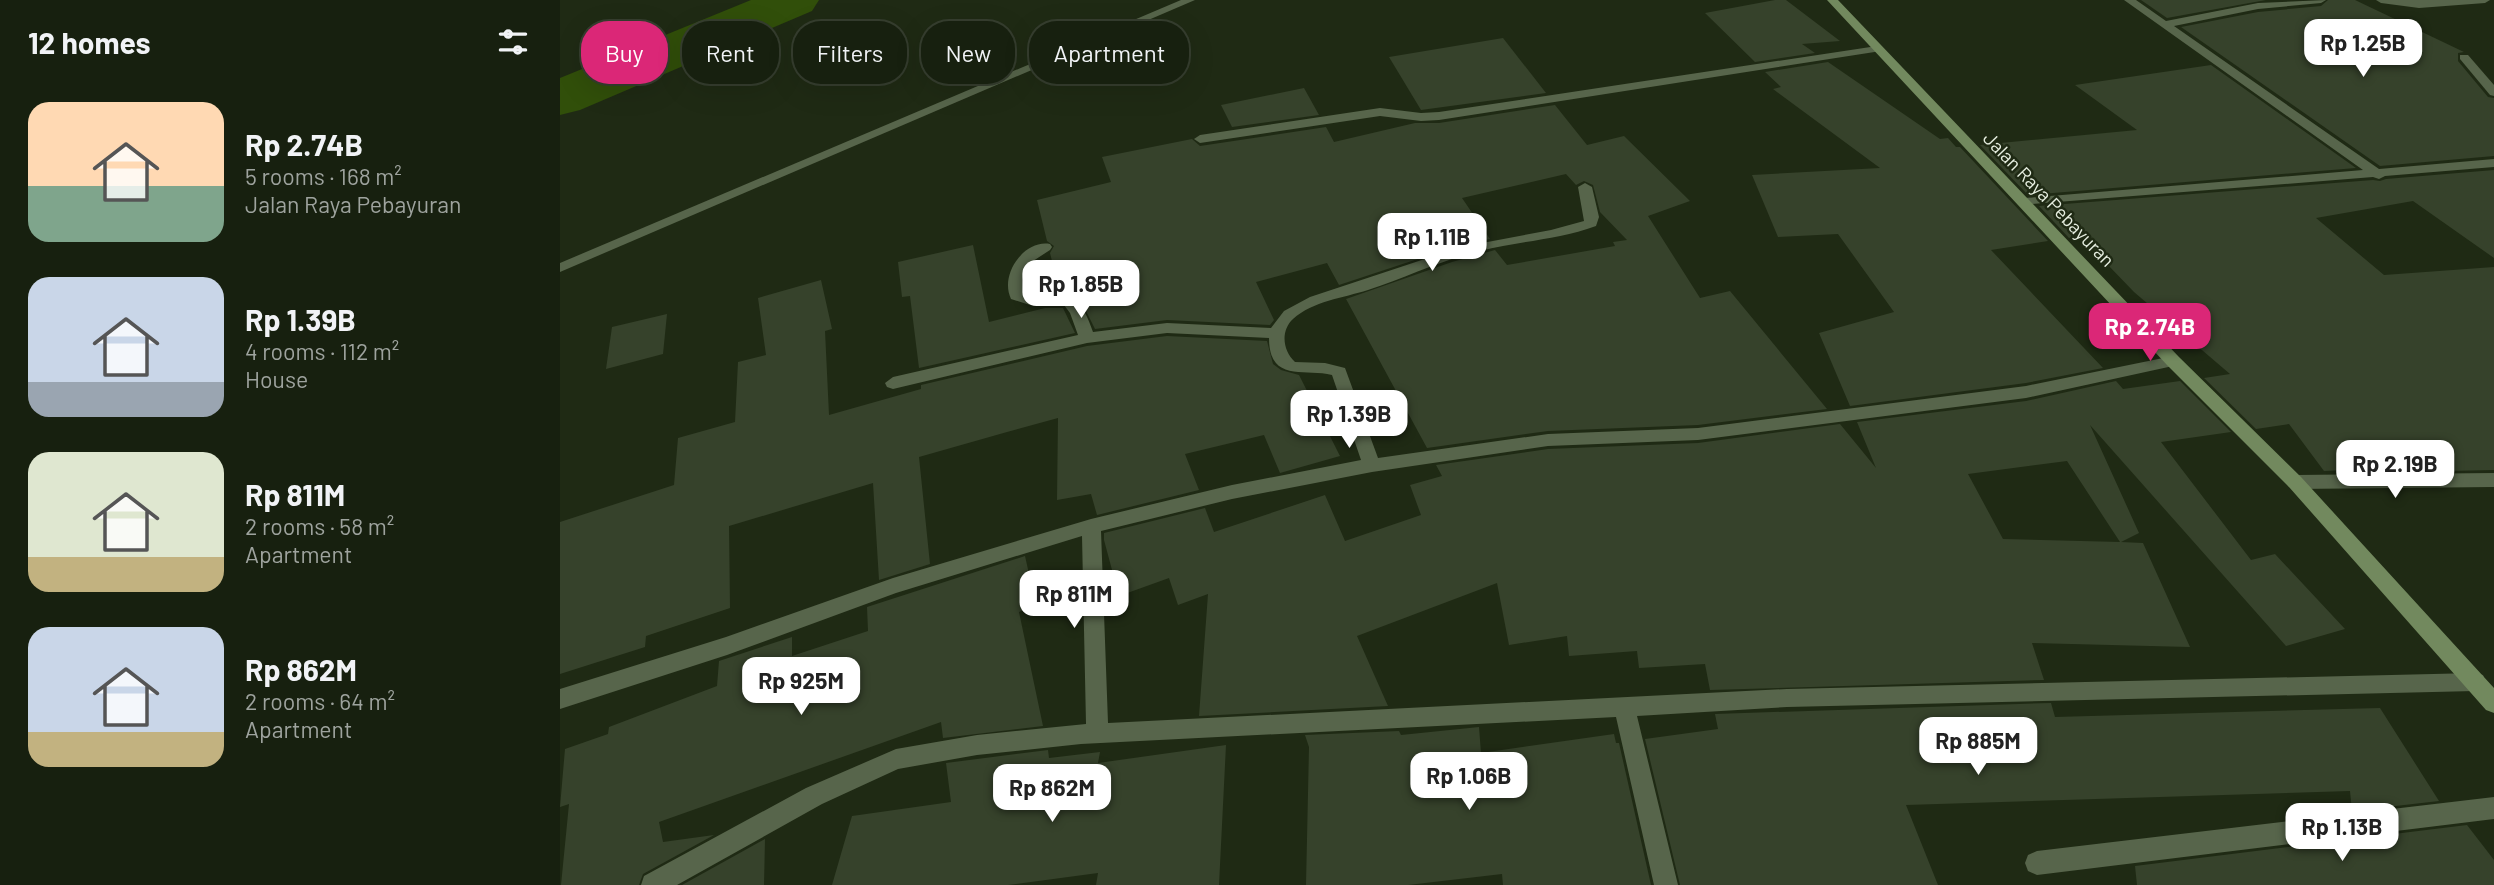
<!DOCTYPE html>
<meta charset="utf-8">
<style>
:root{--surface:#17200f;--page:#242d1d;--text:#f1f3f6;--muted:#9ea39e;--line:#363e2f;--accent:#db2777}
body{margin:0;font-family:Barlow,sans-serif;background:var(--page);color:var(--text);height:100vh;display:flex;flex-direction:column;font-size:26px;white-space:nowrap}
*{box-sizing:border-box;margin:0}
p{font-size:23px;color:var(--muted)}
.icon{flex:none;width:38px;height:38px;fill:none;stroke:currentColor;stroke-width:2;stroke-linecap:round;stroke-linejoin:round}
.map{position:relative;flex:1;overflow:hidden}
.details{display:flex;flex-direction:column;background:var(--surface);width:560px}
.details>*{flex:none}
.top-card{position:absolute;left:21px;top:21px;width:665px;height:63px;display:flex;gap:14px}
.price{position:absolute;translate:-50% -60px;padding:0 16px;border-radius:14px;background:#fff;color:#222;font-size:23px;line-height:46px;filter:drop-shadow(0 2px 4px #0008)}
.price::after{content:'';position:absolute;left:50%;top:42px;width:21px;height:16px;margin-left:-10px;background:inherit;clip-path:polygon(0 0,100% 0,50% 100%)}
.price.on{background:var(--accent);color:#fff}
ul{padding:0;list-style:none}
li{display:flex;align-items:center;gap:21px;height:175px;padding:0 28px}
li span{display:grid;place-items:center;flex:none;width:196px;height:140px;border-radius:21px;color:#555}
li>.icon{margin-inline-start:auto}
span .icon{width:84px;height:84px;fill:#fffc;stroke-width:1}
li b{font-size:30px}
h2{display:flex;justify-content:space-between;align-items:center;height:84px;padding:0 28px;font-size:30px}
.pill{padding:0 24px;border-radius:28px;background:var(--surface);box-shadow:0 7px 28px #0002,0 0 0 2px var(--line);font-size:24px;line-height:63px}
.pill.on{background:var(--accent);color:#fff}
main{display:flex;flex:1;min-height:0}
.map>svg:first-child{display:block}
.lines{fill:none;stroke-linecap:round;stroke-linejoin:round}
.river{fill:#314f0a;fill-rule:evenodd}
.building{fill:#36422b;fill-rule:evenodd}
.street{fill:#57654b;fill-rule:evenodd}
.secondary{fill:#72895e;fill-rule:evenodd}
.labels{text-anchor:middle;stroke-width:5;stroke-linejoin:round;paint-order:stroke}
.street-label{font-size:19px;fill:#e7efe1;stroke:#1f2a14}
</style>
<main>
<section class="details">
<h2>12 homes<svg class="icon" aria-label="filters" viewBox="0 0 24 24"><path d="M4 7h16M4 17h16"/><circle cx="9" cy="7" r="2"/><circle cx="15" cy="17" r="2"/></svg></h2>
<ul>
<li><span style="background:linear-gradient(#ffd9b3 60%,#7fa58c 0)"><svg class="icon" aria-label="home" viewBox="0 0 24 24"><path d="M3 11l9-7 9 7M6 9v11h12V9"/></svg></span><div><b>Rp 2.74B</b><p>5 rooms · 168 m²</p><p>Jalan Raya Pebayuran</p></div></li>
<li><span style="background:linear-gradient(#c9d6e8 75%,#9aa5b1 0)"><svg class="icon" aria-label="home" viewBox="0 0 24 24"><path d="M3 11l9-7 9 7M6 9v11h12V9"/></svg></span><div><b>Rp 1.39B</b><p>4 rooms · 112 m²</p><p>House</p></div></li>
<li><span style="background:linear-gradient(#dfe7d0 75%,#c2b280 0)"><svg class="icon" aria-label="home" viewBox="0 0 24 24"><path d="M3 11l9-7 9 7M6 9v11h12V9"/></svg></span><div><b>Rp 811M</b><p>2 rooms · 58 m²</p><p>Apartment</p></div></li>
<li><span style="background:linear-gradient(#c9d6e8 75%,#c2b280 0)"><svg class="icon" aria-label="home" viewBox="0 0 24 24"><path d="M3 11l9-7 9 7M6 9v11h12V9"/></svg></span><div><b>Rp 862M</b><p>2 rooms · 64 m²</p><p>Apartment</p></div></li>
</ul>
</section>
<div class="map">
<svg width="1934" height="885" viewBox="0 0 1934 885">
<rect width="100%" height="100%" fill="#1f2a14"/>
<g class="lines">
<!-- river -->
<path class="river" d="M191,0h68l-7,11 -232,99 -20,5v-37z"/>
</g>
<!-- building -->
<g class="building">
<path d="M1215,0h11l54,41 -38,3 13,9 -60,9 -50,-49z"/>
<path d="M1581,0h125l-99,18z"/>
<path d="M1768,0h27l109,52 -6,1v8l30,36 6,1v58l-114,10 -199,-139 77,-15 63,-6z"/>
<path d="M943,38l43,55 -125,17 -32,-53z"/>
<path d="M1268,62l112,77 8,-1 8,9h4l88,94 -57,9 112,118 -77,15 -176,23 -31,-73 75,-21 -56,-78 -60,3 -26,-62 128,-7 -107,-79 8,-2 -16,-15z"/>
<path d="M1651,65l145,103 -328,27 -48,-50 157,-15 -62,-45z"/>
<path d="M744,88l15,27 -87,12 -11,-22z"/>
<path d="M995,105l32,40 37,-9 66,65 -42,15 52,82 30,-7 97,118 -129,16 -150,6 -121,17 -81,-149 106,-37 43,-12 12,15 108,-19 -2,-4 14,-2 -27,-28 -7,-27 -9,-4 -8,4 -10,-11 -104,24 28,41 -30,6 -121,40 -12,-22 -71,19 18,38 -4,5 -103,-5 -72,9 -13,-26 -7,-6 -15,-4 -10,-40 4,-7 -7,-5 -10,-41 74,-18 -9,-25 90,-18 8,7 126,-19 8,15 81,-19h24z"/>
<path d="M1934,170v88l-81,-57 -97,17 68,57 110,-8v203l-46,1 -4,-5 -120,5 -35,-47 -33,5 -52,-51 26,-4 -96,-82 -54,-56 -11,2 -30,-32 334,-26 7,1 6,-2z"/>
<path d="M413,245l16,77 56,-14h18l12,25 -156,35 -9,-72 -8,1 -4,-35z"/>
<path d="M261,280l11,49 -7,2 4,84 92,-26v-4l166,-39 80,-10 100,5 6,23 8,6 18,5 41,81 -60,17 -16,-38 -79,19 14,36 -102,25 -6,-21 -34,6 1,-82 -51,14 -88,25 11,107 -51,16 -6,-97 -144,43 1,82 -84,28 -1,11 -85,27v-152l114,-37 4,-47 57,-16 3,-60 28,-7 -8,-57z"/>
<path d="M107,314l-4,40 -57,15 6,-42z"/>
<path d="M1556,381l7,8 57,-8 51,51 -70,10 90,118 24,-6 70,75 -59,17 -196,-221 49,108 -18,9 22,1 47,104 -158,-4 12,37 -334,10 -5,-26 -66,4 -2,-17 -68,5 -2,-20 -58,9 -12,-62 -140,53 31,70 -189,10 9,-122 -30,11 -9,-27 -50,18 -15,-56v-7l101,-25 9,24 111,-37 20,46 76,-26 -11,-30 32,-9 -6,-11 112,-16 150,-6 142,-19 36,44 -19,-46 169,-21zM1507,461l53,81 -117,-3 -35,-65z"/>
<path d="M465,556l11,49 -17,7 24,114 -100,12 -2,-16 -282,100 4,20 51,-7 -71,39 -4,11h-78l8,-81 -9,3 5,-58 43,-15 1,-7 108,-41 2,-25 73,-24v19l76,-25 -1,-24z"/>
<path d="M1491,703l4,14 325,-9 59,93 -87,10 -2,-20 -444,14 32,80h-258l-35,-146 73,-10 -3,-15z"/>
<path d="M919,727l2,26 133,-19 2,9h3l32,142h-148l-1,-11 -94,11h-102l3,-138 -4,-12 94,-4 2,4z"/>
<path d="M666,745l-7,140h-123l2,-12 -90,12h-176l20,-69 99,-14 -5,-39 102,-13 1,8 51,-6 -2,11z"/>
<path d="M1907,825l27,35v25h-357l-2,-19z"/>
<path d="M205,839l-1,46h-82z"/>
</g>
<g class="lines">
<!-- street -->
<g class="street">
<path d="M621,0h14l-635,272v-9z"/>
<path d="M1564,0h12l30,21 92,-18 68,-3 -5,3 -63,6 -84,17 205,143 115,-10v8l-109,9 -6,3 -6,-2 -353,28v-6l5,-1 338,-28z"/>
<path d="M1816,0h114l-5,3 -66,5 -38,-5z"/>
<path d="M1317,46l4,1v4l-442,69 -18,1 -41,-5 -180,27 -6,-4 6,-4 180,-27 41,5 18,-1z"/>
<path d="M1900,55h8l26,30v11l-4,-1 -30,-36z"/>
<path d="M1025,183l7,4 7,30 -3,9c-38,14 -77,15 -116,25 -39,9 -75,27 -112,39 -25,8 -55,11 -75,29 -13,12 -10,32 2,43l30,1 20,5 33,90 170,-24 150,-6 328,-42 147,-30 8,5 -8,5 -147,32 -328,42 -150,6 -176,26 -140,27 -131,32 7,192 679,-34 688,-16 8,2 3,7 -3,7 -8,2 -688,16 -150,9 41,169h-24l-38,-168 -535,27 -104,11 -79,14 -76,35 -145,81h-36l3,-9 162,-88 90,-39 81,-14 109,-11 -4,-188 -186,57 -169,62 -167,54v-20l166,-52 167,-59 198,-59 141,-34 129,-25 -29,-85c-28,-7 -63,8 -63,-37l-102,-5 -80,10 -194,46 -6,-2 -2,-4 8,-6 185,-42 -8,-22 -6,-8h-34l-19,-6c-12,-25 14,-60 39,-55l2,3 -2,3 -23,15 -5,15 1,13c41,10 52,-14 70,39l74,-9 104,5 13,-17 26,-14 151,-50 90,-17 33,-9 -6,-34z"/>
<path d="M1934,473v14l-199,2 -6,-2 -3,-5 3,-5 6,-2z"/>
<path d="M1934,797v22l-457,56 -9,-4 -3,-8 3,-8 9,-4z"/>
</g>
<!-- secondary -->
<path class="secondary" d="M1267,0h11l341,357 122,120 193,211v25l-8,-3 -197,-223 -122,-122z"/>
</g>
<g class="labels">
<!-- street labels -->
<g class="street-label">
<text transform="translate(1489 199) rotate(46)" y="7">Jalan Raya Pebayuran</text>
</g>
</g>
</svg>
<b class="price" style="left:1803px;top:79px">Rp 1.25B</b>
<b class="price" style="left:872px;top:273px">Rp 1.11B</b>
<b class="price" style="left:521px;top:320px">Rp 1.85B</b>
<b class="price on" style="left:1590px;top:363px">Rp 2.74B</b>
<b class="price" style="left:789px;top:450px">Rp 1.39B</b>
<b class="price" style="left:1835px;top:500px">Rp 2.19B</b>
<b class="price" style="left:514px;top:630px">Rp 811M</b>
<b class="price" style="left:241px;top:717px">Rp 925M</b>
<b class="price" style="left:1418px;top:777px">Rp 885M</b>
<b class="price" style="left:909px;top:812px">Rp 1.06B</b>
<b class="price" style="left:492px;top:824px">Rp 862M</b>
<b class="price" style="left:1782px;top:863px">Rp 1.13B</b>
<div class="top-card">
<a class="pill on">Buy</a>
<a class="pill">Rent</a>
<a class="pill">Filters</a>
<a class="pill">New</a>
<a class="pill">Apartment</a>
</div>
</div>
</main>
